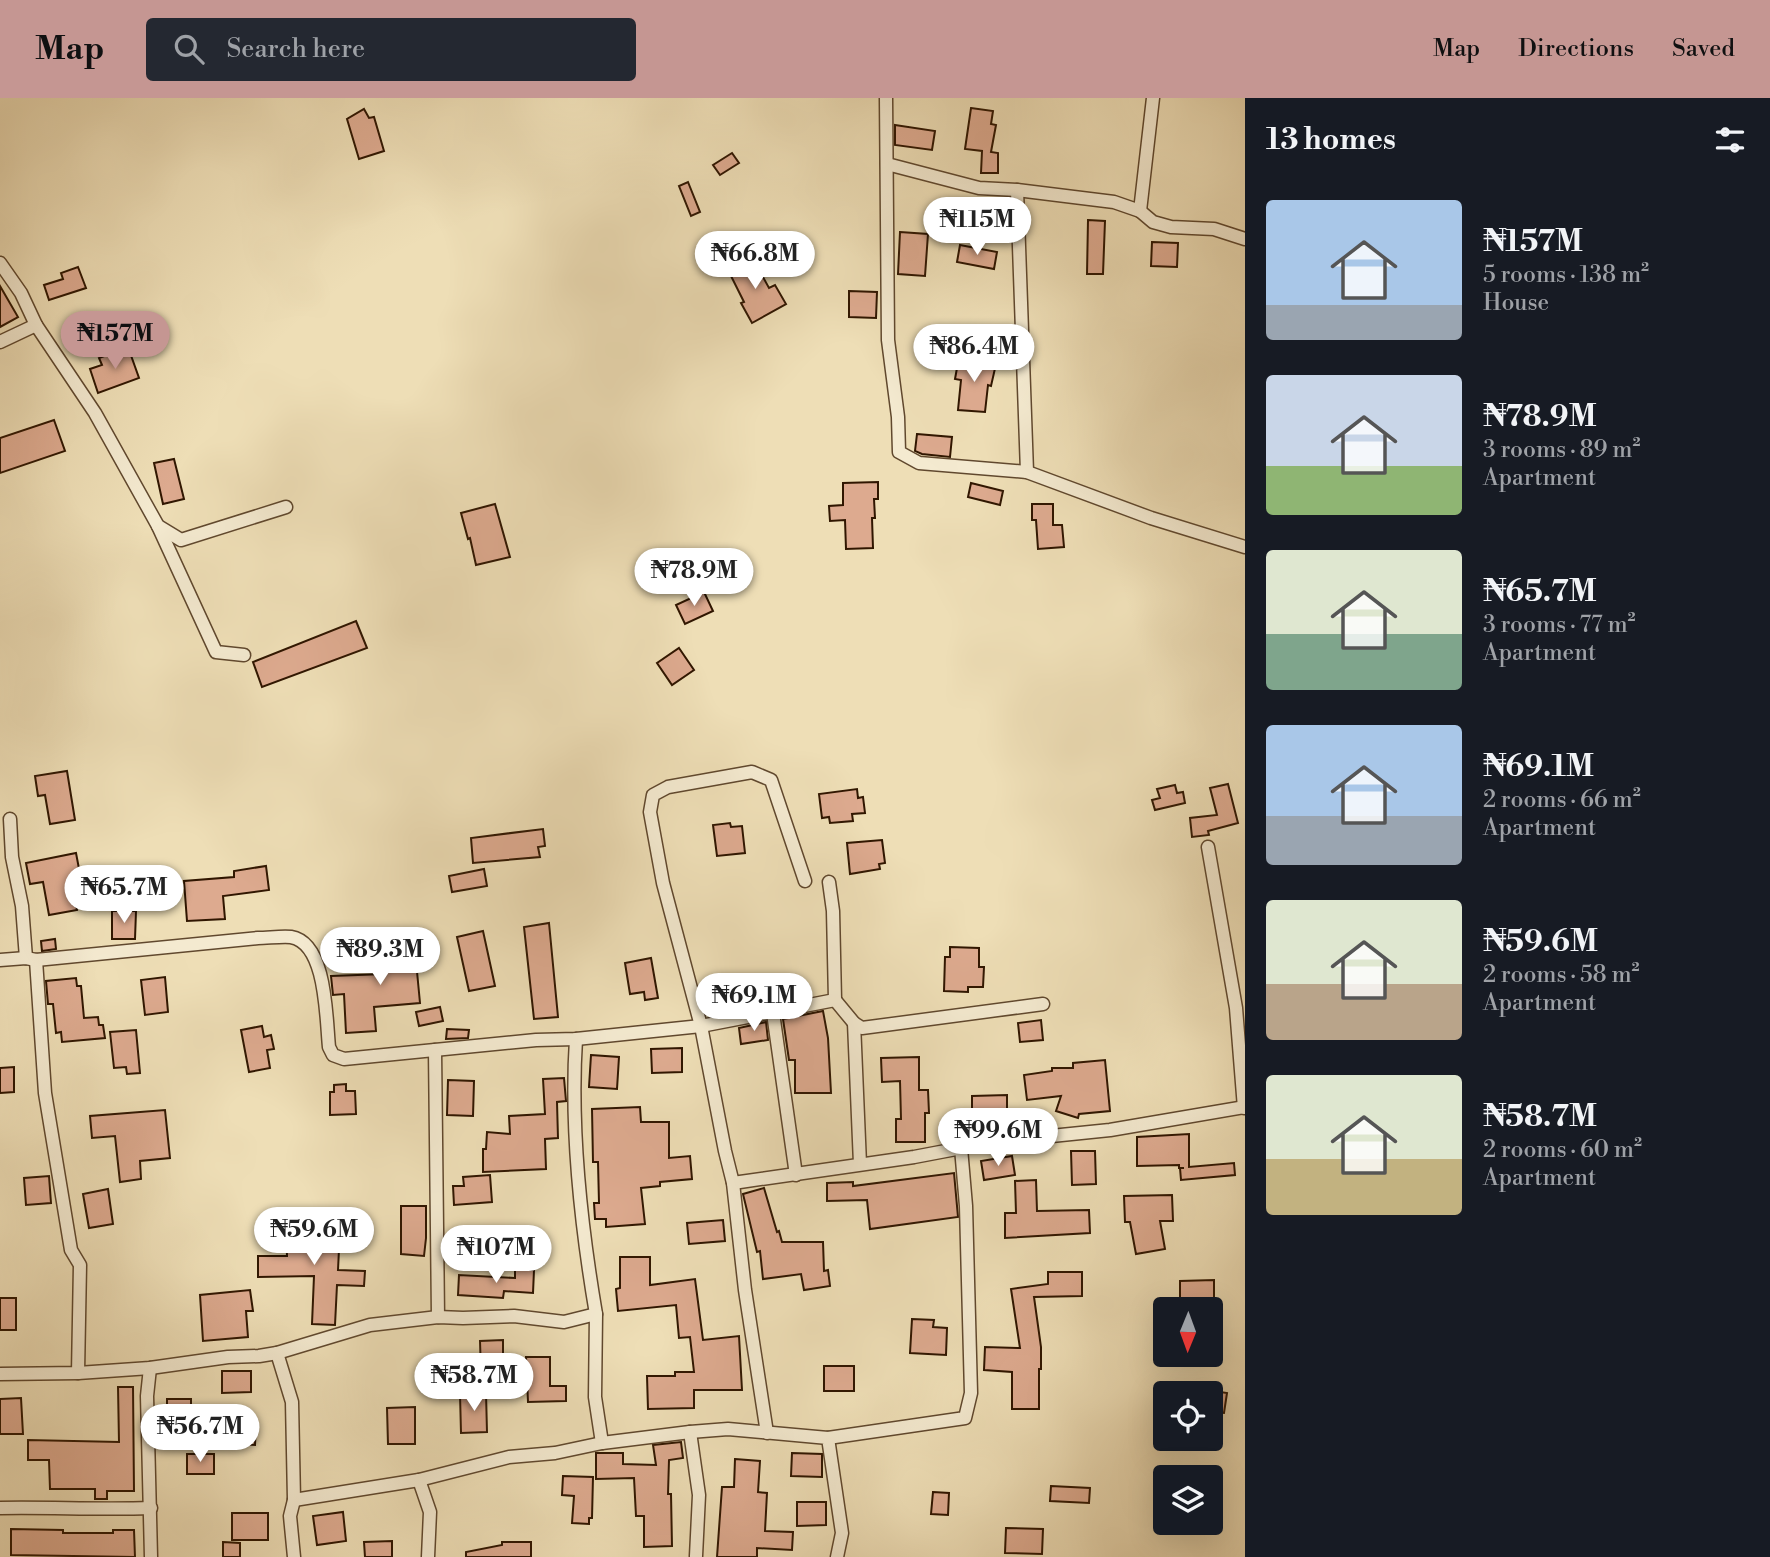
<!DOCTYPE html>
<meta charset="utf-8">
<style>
:root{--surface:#171b24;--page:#242831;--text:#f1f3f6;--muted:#9ea1a6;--accent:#c59692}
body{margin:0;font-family:"Libre Bodoni",serif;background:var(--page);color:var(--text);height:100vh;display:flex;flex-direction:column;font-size:26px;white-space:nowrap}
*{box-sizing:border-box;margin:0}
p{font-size:23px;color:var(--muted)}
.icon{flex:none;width:38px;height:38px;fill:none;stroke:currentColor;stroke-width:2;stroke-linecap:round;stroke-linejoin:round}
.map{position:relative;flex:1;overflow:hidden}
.panel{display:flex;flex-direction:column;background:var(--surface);width:525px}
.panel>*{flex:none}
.needle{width:46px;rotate:181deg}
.controls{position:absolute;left:1153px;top:1199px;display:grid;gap:14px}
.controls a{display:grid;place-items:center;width:70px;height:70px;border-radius:7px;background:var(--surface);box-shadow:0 7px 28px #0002;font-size:35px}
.price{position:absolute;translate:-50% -60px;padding:0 16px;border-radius:24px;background:#fff;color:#222;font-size:23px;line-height:46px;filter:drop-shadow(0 2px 4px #0008)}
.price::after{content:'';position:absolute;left:50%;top:42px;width:21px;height:16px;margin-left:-10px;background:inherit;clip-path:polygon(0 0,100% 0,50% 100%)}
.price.current{background:var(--accent);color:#111}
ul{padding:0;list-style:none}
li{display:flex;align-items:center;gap:21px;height:175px;padding:0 21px}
li span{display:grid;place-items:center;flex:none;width:196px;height:140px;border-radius:7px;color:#555}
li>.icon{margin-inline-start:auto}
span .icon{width:84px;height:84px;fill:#fffc;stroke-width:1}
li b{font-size:30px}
h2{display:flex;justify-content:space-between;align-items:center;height:84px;padding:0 21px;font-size:30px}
header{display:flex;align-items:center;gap:42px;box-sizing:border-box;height:98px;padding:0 35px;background:var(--accent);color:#111}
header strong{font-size:33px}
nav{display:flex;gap:38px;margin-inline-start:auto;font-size:24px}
.search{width:490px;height:63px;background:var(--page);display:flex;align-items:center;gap:18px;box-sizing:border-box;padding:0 24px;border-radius:7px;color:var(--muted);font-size:26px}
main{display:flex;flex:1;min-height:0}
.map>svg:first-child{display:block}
.building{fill:#ddaa8f;stroke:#301600;stroke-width:2}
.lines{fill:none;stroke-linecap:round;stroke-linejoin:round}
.street-casing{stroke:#60482e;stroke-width:15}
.street{stroke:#f4ead0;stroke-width:12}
</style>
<header>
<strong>Map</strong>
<div class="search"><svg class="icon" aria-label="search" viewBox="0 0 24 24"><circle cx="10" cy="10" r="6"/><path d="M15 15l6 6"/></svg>Search here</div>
<nav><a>Map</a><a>Directions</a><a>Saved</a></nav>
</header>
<main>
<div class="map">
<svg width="1245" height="1459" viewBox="0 0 1245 1459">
<rect width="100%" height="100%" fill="#eedeb6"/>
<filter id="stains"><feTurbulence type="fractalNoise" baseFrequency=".00286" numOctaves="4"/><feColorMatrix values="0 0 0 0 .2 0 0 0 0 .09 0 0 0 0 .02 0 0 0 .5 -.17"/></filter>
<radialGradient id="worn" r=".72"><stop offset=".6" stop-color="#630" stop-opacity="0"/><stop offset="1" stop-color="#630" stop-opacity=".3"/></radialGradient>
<!-- building -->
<g class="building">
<path d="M971,10l22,3 -2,13 5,1 -5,27 7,1v20h-17l1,-22 -17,-2z"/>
<path d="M364,11l5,9 5,-1 10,34 -25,8 -12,-40z"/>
<path d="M895,27l40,6 -3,19 -37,-5z"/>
<path d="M732,55l7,10 -19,12 -7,-10z"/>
<path d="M688,84l12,30 -9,4 -12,-30z"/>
<path d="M1088,122l17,1 -2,53h-16z"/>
<path d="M900,134l28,2 -3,42 -27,-2z"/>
<path d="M1152,144l26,1 -1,24 -26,-1z"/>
<path d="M960,147l37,7 -3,17 -37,-7z"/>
<path d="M752,159l17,31 6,-3 11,19 -34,19 -11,-20 3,-1 -16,-32z"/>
<path d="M78,169l8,21 -37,12 -5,-15 19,-6 -2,-6z"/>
<path d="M0,188l18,31 -18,10z"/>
<path d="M849,193l28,1 -1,26 -27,-1z"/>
<path d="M128,249l11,31 -41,15 -8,-24 12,-4 -3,-7z"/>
<path d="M959,259l37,7 -5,22 -3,-1 -3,27 -27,-2 3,-30 -6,-1z"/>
<path d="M54,322l11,31 -65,22v-35z"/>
<path d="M917,336l35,3 -2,20 -28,-3 -7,-3z"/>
<path d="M174,361l10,40 -21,5 -9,-41z"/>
<path d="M878,384v17h-4l1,19h-3l1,30 -27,1 -1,-29 -15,1 -1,-15 14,-1v-22z"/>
<path d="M971,385l32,8 -3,14 -32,-8z"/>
<path d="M495,406l15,53 -34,8 -6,-27 -2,1 -7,-26z"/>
<path d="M1032,406h21v21h9l2,22 -26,2 -2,-29h-4z"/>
<path d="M704,494l9,19 -28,13 -9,-19z"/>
<path d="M356,523l11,27 -105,39 -9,-25z"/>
<path d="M679,550l15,22 -22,15 -15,-22z"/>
<path d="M67,673l8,49 -25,4 -5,-29 -7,1 -3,-20z"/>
<path d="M1228,686l10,39 -30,8 1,4 -17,2 -2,-19 27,-3 -7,-27z"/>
<path d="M1175,687l2,8 6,-1 2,11 -30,7 -3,-10 8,-2 -3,-9z"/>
<path d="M857,691l1,9 5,-1 2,16 -13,1 1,7 -23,2 -1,-6 -7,1 -3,-24z"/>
<path d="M730,725l1,4 11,-1 3,27 -28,3 -4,-31z"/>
<path d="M543,731l2,17 -7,1 2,10 -67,6 -2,-25z"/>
<path d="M882,742l3,23 -6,1 1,5 -30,5 -3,-31z"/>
<path d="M76,755l4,21 -10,2 7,34 -28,5 -6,-33 -13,2 -4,-21z"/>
<path d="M266,768l3,24 -46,6 2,23 -38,2 -3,-40 50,-4v-6z"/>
<path d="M484,771l3,17 -35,6 -3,-16z"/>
<path d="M112,813h24l-1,28h-23z"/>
<path d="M549,825l9,94 -24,2 -10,-92z"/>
<path d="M483,833l12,55 -26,5 -12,-54z"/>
<path d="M55,841l1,10 -14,2 -1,-10z"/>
<path d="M414,842l6,63 -46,4 2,24 -30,2 -2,-39 -11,1 -2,-19 53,-2 -3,-30z"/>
<path d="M950,849l29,1v19h5l-1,20h-15v5l-24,-1 1,-34h5z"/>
<path d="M651,860l7,40 -13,2 -1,-8 -14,2 -5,-31z"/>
<path d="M165,879l3,35 -23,3 -4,-35z"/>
<path d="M76,880l1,8h4l3,32 14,-1 1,8h4l2,13 -43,4 -1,-10 -5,1 -3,-29h-5l-2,-23z"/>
<path d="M764,885l5,21 -25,5 -5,-21z"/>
<path d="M440,909l3,14 -24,5 -3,-14z"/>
<path d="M823,913l5,27 3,55h-36v-33h-6l-6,-41z"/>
<path d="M1041,922l2,20 -23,2 -2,-19z"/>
<path d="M766,924l2,18 -27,4 -2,-16z"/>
<path d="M262,928l2,11 7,-2 3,14 -7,1 3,18 -21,4 -8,-42z"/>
<path d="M447,931l22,1 -1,8 -22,1z"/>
<path d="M136,932l4,43 -13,1 -1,-7 -12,1 -4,-36z"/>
<path d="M682,950v24l-30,1 -1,-24z"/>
<path d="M591,957l28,2 -2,32 -28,-2z"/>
<path d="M919,959v33h9l1,23h-4v29h-29v-23h5l-1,-38 -18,1 -1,-24z"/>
<path d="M1105,962l5,51 -31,3 -1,4 -22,-7 5,-15 -34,4 -3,-25 28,-4v-3h21v-5z"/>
<path d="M14,969v25l-14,1v-25z"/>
<path d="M564,980l2,23 -9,1 1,36 -13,1 1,30 -63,3v-23h3l1,-17 23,2 -1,-18 36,-2 -2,-35z"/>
<path d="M448,982l26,1 -1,35 -26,-1z"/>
<path d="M346,986v7h9l1,23 -26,1v-23h4v-7z"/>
<path d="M1007,997v27h-35v-26z"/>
<path d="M640,1009l1,15h28v36l21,-2 2,23 -32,3v4l-19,2 4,36 -39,3v-8h-11l-1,-16h5l-1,-41h-5l-1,-53z"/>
<path d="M165,1012l5,48 -30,3 1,18 -21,3 -5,-46 -23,2 -2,-22z"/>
<path d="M1189,1036v33l45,-4 1,12 -54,5 -1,-12h4h-5v-3l-42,1v-29z"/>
<path d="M1071,1053h24l1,33 -24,1z"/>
<path d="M1012,1058l3,19 -31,5 -3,-19z"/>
<path d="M954,1075l4,44 -88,12 -3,-29 -40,1v-18l26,-1v4z"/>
<path d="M490,1077l2,27 -38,3 -1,-19h11l-1,-9z"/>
<path d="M49,1078l2,27 -25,2 -2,-27z"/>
<path d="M1036,1082l1,31 52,-1 1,23 -85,5v-25h11l-1,-32z"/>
<path d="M764,1090l13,44 2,-1 3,11h41l1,29 4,-1 2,16 -26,4 -3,-16 -38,5 -3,-28 -3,1 -14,-58z"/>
<path d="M108,1091l5,35 -24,4 -6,-34z"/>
<path d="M1172,1097l1,26h-13l5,28 -29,5 -6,-32h-5l-1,-26z"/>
<path d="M401,1108h25v32l-2,18 -23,-2z"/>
<path d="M723,1122l2,21 -36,3 -2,-21z"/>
<path d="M286,1128l54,3 -2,41 27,1 -1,15 -27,-1 -2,40 -23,-1 2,-48 -56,1v-21h29z"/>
<path d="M620,1159h30v28l45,-6 8,61 36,-4 3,54h-48v18l-46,1 -1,-33h28v-4h19l-4,-35 -11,1 -3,-33 -58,6 -2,-22 4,-1z"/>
<path d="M515,1171l19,1 -1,23 -29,-2 -1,7 -45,-3 1,-20 56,3z"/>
<path d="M1048,1174h34v24l-48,1 7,50v22h-2v40h-27v-37l-28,-2 1,-23 35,1 -9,-59 37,-5z"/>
<path d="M1214,1182v25h-34v-24z"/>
<path d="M250,1192l3,21h-7l2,26 -45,4 -3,-46z"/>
<rect x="0" y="1200" width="16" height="32"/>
<path d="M912,1221l22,1 -1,7 14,1 -1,27 -36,-2z"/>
<path d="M503,1242v34h-22l-1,-33z"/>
<path d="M526,1259h24v29h16v15l-38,1z"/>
<rect x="824" y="1268" width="30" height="25"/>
<path d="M222,1273h29v21l-29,1z"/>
<path d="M118,1289h15l1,104h-27v8h-12v-10h-45l-1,-29h-21v-20l91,2z"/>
<path d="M1214,1293l13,2 -3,20 -13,-1z"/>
<path d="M486,1295l1,39 -26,1 -1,-39z"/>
<path d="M21,1300l2,36h-23v-35z"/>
<rect x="167" y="1301" width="24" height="20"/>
<path d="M415,1309v37h-27l-1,-36z"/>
<path d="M222,1324l34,1 -1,22 -34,-2z"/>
<path d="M681,1344l2,16 -14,2 -1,34h3l1,52 -28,1v-31h-8l-2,-38 -38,1v-26h27v11l33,1 -3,-20z"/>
<path d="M792,1355l30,1v23l-31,-1z"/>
<rect x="187" y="1356" width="27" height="20"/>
<path d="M735,1361l25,2 -2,31 9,1 -2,38 28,1 -1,18 -35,-2v9h-40l5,-70h12z"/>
<path d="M563,1378l30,1 -1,41h-3v6l-17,-1 2,-27 -12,-1z"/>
<path d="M1051,1388l39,2 -1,15 -39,-2z"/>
<path d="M933,1394l16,1 -1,22 -17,-1z"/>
<path d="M797,1404h29v23l-29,1z"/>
<path d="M343,1414l3,29 -29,4 -4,-29z"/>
<rect x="232" y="1415" width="36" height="27"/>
<path d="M1006,1430l37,1 -1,25 -37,-1z"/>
<path d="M11,1431l52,1v3h50v-3h21l1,27 -124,-2z"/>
<path d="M392,1443v16h-27l-1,-15z"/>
<path d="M223,1444l17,1v14h-17z"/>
<path d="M502,1444h29v15h-65v-5l36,-7z"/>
</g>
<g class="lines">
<defs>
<g id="street">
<path d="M886,0l2,242 10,77 1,35 20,11 108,9 124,46 94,29"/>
<path d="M887,66l92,24 38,2 97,12 26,9 13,11 18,5 43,2 31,10"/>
<path d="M1017,92l10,282"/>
<path d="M1140,113l13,-113"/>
<path d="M0,165l21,30 15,32"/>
<path d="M0,244l36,-17 59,88 63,113 23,14 105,-33"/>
<path d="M158,428l58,126 28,3"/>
<path d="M10,721l2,38 10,49 4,52"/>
<path d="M1208,749l28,161 8,100"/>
<path d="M0,862l26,-2 10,2 222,-22c10,0 23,-2 33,-1 36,6 35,82 38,110l4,8 11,4 192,-19 40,-1 125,-13 134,-26 -2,-89 -4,-29"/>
<path d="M36,862l9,133 26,157 9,15 -2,108"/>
<path d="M835,902l19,23 8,5 181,-24"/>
<path d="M773,915l23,162"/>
<path d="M854,925l6,141"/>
<path d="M435,952l3,267"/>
<path d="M733,1085l181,-26 79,-15 117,-12 135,-23"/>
<path d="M596,1216l-1,83 7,46"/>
<path d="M277,1255l15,49 2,98 -4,16 4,41"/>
<path d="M150,1270l-3,28 4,161"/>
<path d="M0,1276l78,-1 72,-5 78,-11 31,-1 18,-3 93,-28 68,-8 25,1 51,-2 50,6 32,-8c-15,-88 -26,-185 -20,-275"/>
<path d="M690,1334l9,63 -3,61"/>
<path d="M767,1335l-22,-143 -12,-107 -8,-32 -24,-125 -38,-143 -13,-71 3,-17 15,-8 84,-15 19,8 34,101"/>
<path d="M828,1340l137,-20 6,-25 -5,-187 -5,-58"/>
<path d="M419,1382l11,32 -2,45"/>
<path d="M294,1402l125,-20 90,-23 46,-4 47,-10 88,-11 38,-3 100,9 14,95 -5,24"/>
<path d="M0,1410c51,-1 101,2 151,0"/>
</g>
</defs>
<!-- street casing -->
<use href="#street" class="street-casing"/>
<!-- street -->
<use href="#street" class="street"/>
</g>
<rect width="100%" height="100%" filter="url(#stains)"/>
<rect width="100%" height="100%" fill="url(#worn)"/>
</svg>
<div class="controls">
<a><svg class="needle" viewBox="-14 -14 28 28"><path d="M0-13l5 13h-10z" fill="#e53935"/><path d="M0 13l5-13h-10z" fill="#9ea1a6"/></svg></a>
<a><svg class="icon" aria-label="locate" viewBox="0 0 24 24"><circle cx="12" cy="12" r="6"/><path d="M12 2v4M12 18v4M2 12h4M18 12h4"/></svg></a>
<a><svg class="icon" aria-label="layers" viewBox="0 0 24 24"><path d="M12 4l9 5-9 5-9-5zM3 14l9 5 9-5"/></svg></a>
</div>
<b class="price" style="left:977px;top:159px">₦115M</b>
<b class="price" style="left:755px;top:193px">₦66.8M</b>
<b class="price current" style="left:115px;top:273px">₦157M</b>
<b class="price" style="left:974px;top:286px">₦86.4M</b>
<b class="price" style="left:694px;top:510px">₦78.9M</b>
<b class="price" style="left:124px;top:827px">₦65.7M</b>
<b class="price" style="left:380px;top:889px">₦89.3M</b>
<b class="price" style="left:754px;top:935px">₦69.1M</b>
<b class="price" style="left:998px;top:1070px">₦99.6M</b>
<b class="price" style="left:314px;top:1169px">₦59.6M</b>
<b class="price" style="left:496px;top:1187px">₦107M</b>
<b class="price" style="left:474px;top:1315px">₦58.7M</b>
<b class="price" style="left:200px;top:1366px">₦56.7M</b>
</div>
<section class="panel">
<h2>13 homes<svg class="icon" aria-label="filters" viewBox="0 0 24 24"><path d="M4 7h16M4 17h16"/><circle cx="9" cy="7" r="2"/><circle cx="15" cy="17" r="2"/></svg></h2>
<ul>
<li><span style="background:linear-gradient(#a9c7e8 75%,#9aa5b1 0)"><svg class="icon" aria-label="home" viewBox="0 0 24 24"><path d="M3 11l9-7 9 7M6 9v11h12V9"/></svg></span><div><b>₦157M</b><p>5 rooms · 138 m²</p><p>House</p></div></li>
<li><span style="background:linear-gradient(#c9d6e8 65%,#8fb573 0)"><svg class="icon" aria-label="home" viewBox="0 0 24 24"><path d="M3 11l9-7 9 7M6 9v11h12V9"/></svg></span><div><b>₦78.9M</b><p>3 rooms · 89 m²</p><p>Apartment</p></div></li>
<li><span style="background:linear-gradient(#dfe7d0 60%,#7fa58c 0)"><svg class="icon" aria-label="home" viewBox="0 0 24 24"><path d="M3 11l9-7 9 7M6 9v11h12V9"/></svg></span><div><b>₦65.7M</b><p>3 rooms · 77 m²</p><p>Apartment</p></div></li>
<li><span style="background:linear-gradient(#a9c7e8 65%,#9aa5b1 0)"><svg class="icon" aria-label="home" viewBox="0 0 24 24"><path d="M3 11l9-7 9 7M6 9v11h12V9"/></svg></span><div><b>₦69.1M</b><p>2 rooms · 66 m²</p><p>Apartment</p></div></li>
<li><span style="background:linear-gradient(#dfe7d0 60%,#b9a48a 0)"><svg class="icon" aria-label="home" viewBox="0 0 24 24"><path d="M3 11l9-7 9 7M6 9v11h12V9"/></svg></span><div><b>₦59.6M</b><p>2 rooms · 58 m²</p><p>Apartment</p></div></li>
<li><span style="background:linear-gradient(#dfe7d0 60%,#c2b280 0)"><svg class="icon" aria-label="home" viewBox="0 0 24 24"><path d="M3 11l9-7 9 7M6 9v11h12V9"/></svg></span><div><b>₦58.7M</b><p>2 rooms · 60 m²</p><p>Apartment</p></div></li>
</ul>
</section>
</main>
